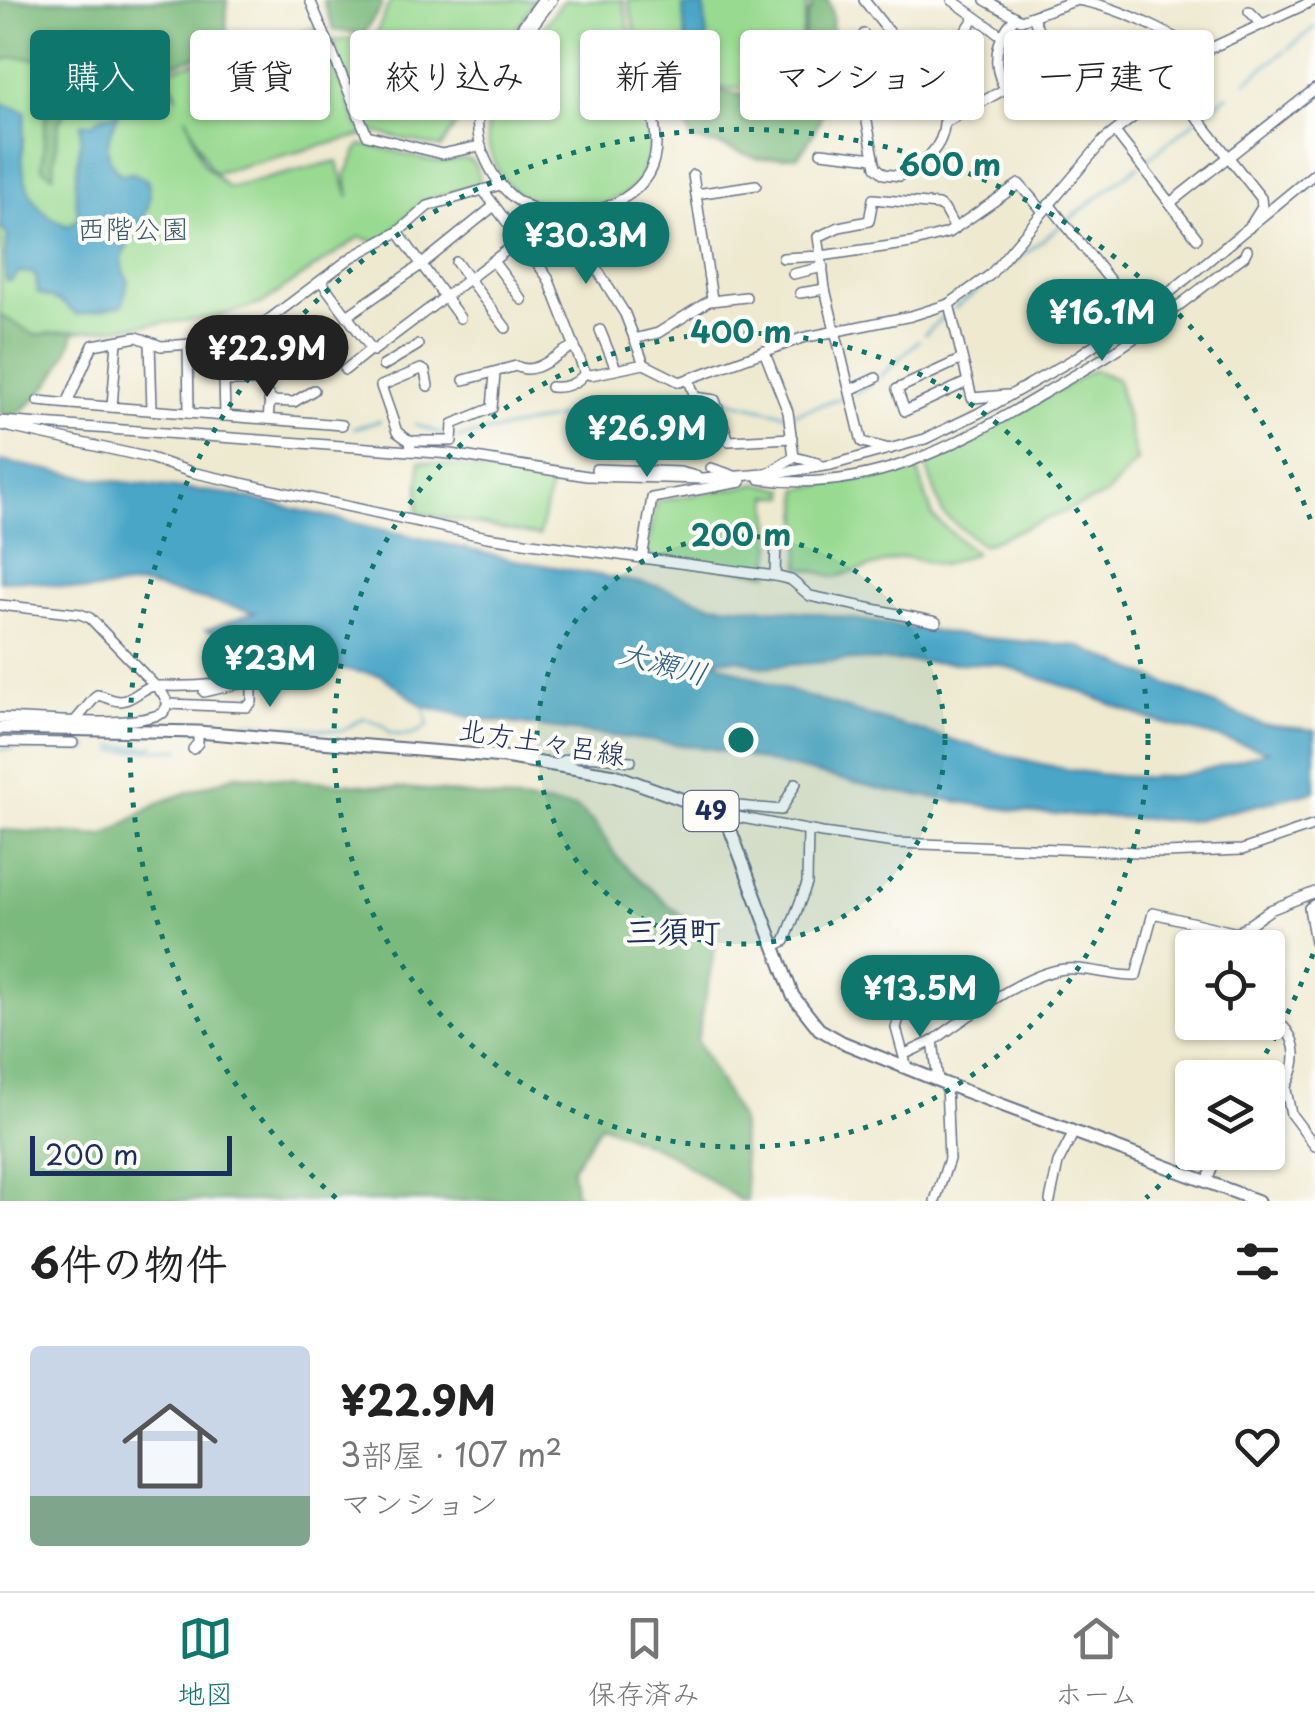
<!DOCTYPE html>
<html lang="ja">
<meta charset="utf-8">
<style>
:root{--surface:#fff;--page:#f2f2f2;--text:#222;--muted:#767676;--line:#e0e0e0;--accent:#0f766e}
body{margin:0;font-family:"Playpen Sans","Klee One",sans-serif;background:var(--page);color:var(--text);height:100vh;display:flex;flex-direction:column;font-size:38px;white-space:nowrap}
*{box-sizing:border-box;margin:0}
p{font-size:32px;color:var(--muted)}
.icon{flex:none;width:55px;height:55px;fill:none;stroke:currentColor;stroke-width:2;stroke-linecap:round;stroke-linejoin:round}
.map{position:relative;height:1201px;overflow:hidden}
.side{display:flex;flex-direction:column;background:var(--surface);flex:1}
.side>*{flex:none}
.banner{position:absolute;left:30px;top:30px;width:1255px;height:90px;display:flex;gap:20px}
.controls{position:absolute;left:1175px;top:930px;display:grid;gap:20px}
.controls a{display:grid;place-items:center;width:110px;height:110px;border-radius:10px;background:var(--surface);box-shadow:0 2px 8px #0004;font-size:50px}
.scale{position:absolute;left:30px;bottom:25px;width:202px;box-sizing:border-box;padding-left:10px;border:5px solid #1b2f5e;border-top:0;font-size:28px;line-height:35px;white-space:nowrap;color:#1b2f5e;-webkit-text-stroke:8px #fdfcf7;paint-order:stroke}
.price{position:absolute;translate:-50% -85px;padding:0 22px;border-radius:35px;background:var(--accent);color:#fff;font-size:32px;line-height:65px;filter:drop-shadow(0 2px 5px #0008)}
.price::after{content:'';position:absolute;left:50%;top:60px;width:30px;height:22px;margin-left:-15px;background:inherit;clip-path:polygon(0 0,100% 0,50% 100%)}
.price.active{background:#222;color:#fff}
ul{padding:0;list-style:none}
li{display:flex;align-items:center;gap:30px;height:250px;padding:0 30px}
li+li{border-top:2px solid var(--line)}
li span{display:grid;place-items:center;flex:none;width:280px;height:200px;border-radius:10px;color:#555}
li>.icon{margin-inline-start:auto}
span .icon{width:120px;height:120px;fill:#fffc;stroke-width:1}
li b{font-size:42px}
h2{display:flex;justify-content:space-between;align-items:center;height:120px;padding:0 30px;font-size:42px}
.chip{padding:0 35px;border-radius:10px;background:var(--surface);box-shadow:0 2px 8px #0004;font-size:35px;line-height:90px}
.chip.active{background:var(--accent);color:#fff}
.tabs{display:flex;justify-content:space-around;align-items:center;height:140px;border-top:2px solid var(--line);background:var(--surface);font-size:28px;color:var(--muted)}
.tabs a{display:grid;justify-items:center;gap:5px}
.tabs .active{color:var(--accent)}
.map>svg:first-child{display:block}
.green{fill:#99da91;stroke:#5a8478;stroke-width:2.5}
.forest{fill:#7aba7b;stroke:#4a746c;stroke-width:2.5}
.water{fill:#48a6c7;stroke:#326a92;stroke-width:2.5;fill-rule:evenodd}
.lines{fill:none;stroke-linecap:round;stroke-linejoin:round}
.stream{stroke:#48a6c7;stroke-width:2.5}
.minor-casing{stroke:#657086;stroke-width:12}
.major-casing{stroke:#657086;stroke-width:15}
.minor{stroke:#fff;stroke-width:9}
.major{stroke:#fff;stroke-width:11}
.ring{fill:none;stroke:#0f766e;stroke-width:5;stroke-dasharray:5 10}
.labels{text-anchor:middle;stroke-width:8;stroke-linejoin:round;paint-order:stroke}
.shield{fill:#fdfcf7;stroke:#5f6c8c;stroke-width:2.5}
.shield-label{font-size:25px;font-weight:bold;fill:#1b2f5e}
.park-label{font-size:28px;fill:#3a5a6b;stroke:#fdfcf7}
.street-label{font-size:28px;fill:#1b2f5e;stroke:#fdfcf7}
.water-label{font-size:30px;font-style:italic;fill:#2d5f88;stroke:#fdfcf7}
.quarter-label{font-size:32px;font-weight:bold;fill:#1b2f5e;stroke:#fdfcf7}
.centre{fill:#0f766e;stroke:#fdfcf7;stroke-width:5}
.ring-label{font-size:30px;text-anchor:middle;font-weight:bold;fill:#0f766e;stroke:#fdfcf7;stroke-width:8;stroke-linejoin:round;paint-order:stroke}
</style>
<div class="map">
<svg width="1315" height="1201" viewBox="0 0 1315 1201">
<rect width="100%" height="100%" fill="#fdfcf7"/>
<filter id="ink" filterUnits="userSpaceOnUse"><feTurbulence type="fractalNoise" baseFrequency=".01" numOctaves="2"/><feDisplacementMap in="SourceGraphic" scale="20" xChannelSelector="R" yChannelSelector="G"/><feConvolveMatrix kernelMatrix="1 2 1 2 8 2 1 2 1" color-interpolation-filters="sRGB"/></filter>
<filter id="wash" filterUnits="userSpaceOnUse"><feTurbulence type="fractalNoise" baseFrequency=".0048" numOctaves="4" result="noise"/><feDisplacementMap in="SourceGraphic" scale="40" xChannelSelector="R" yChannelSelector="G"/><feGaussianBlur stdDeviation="2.25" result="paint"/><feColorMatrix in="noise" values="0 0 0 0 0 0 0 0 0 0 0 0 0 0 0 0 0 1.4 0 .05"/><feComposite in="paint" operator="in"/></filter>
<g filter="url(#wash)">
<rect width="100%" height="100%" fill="#eee9cf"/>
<!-- green -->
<g class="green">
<path d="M391,0h144l-94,148 -71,-17 -39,-90 44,-5z"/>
<path d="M564,0h59l29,140c-3,15 -7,30 -16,44 -6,8 -16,13 -25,17 -60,32 -133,-15 -123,-85 5,-31 56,-88 76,-116z"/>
<path d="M628,0h180l-15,90 -98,-3 -24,24 -18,3z"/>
<path d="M316,28l48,107 -149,38 -7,-7 -22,-50 17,48 25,24 109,-27 12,36 -3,-23 14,-29c28,1 53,15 80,17 10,1 25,-7 32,0 6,5 8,15 7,22l-56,17 -37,36 -12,5 -14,-5 -99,67 -49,14 -177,18 -35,-21v-254l14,-4 35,2 -6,109 9,6 7,-52 14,-24 43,-5 30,6 -2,-14 16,-17 18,30 -11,-28z"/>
<path d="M1093,370l24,9 20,82 -31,34 -124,50 -39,-31 -18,-51z"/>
<path d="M420,461l132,19 -13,56 -121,-23z"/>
<path d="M917,468l16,49 42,36 -33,12 -38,-8 -68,20 -36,-10 -1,-78z"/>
<path d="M760,484l26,5v7h-17l3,47 -2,31 -124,-18 11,-55z"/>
</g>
<!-- forest -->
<g class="forest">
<path d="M0,0h227l-1,48 -66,20 -16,17 3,14 -31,-6 -43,5 -14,24 -6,53 -11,-7 7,-108 -35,-3 -14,4z"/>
<path d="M323,0h58l1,6 -19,28 -29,-4z"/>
<path d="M810,0h18c6,12 4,24 4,38 1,44 -5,83 -34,118l-39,3 -40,-14 -28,-5 -4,-16 15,-37 50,10 44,-5 11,-76 5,-8z"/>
<path d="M0,315l35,20 40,-4c-10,34 -32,69 -64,85l-11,-3z"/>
<path d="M236,775l191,15 150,18 19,17 22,34 48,44 50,39 -19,99 43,78 7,82h-6l-72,-48 -68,-29 -29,44 3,24 10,9h-585v-371l104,6 57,-34z"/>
</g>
<!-- water -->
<g class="water">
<path d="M704,5l4,50 -21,1 -4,-49z"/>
<path d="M1,103l25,9c-7,47 -9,94 42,114l11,-8c-9,-39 2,-57 2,-94l12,-1 9,-7 17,-3c-11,20 -19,44 2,61l12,-1 14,7c16,42 -44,68 -19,100l-5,25 -46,10 -16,-13 -23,-9 -2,-16 -4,-4 -13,-1 -8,9h-5l-2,-24 4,-21 -8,-11z"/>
<path d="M0,461l97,18 133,15 280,65 148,27 52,18 98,8 164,25 106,9 185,79 52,5v61l-125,30 -158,-8 -143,-22 -176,-42 -235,-30 -55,-13 -42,-31 -76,-11 -99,-34 49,-18 -114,-27 -55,6 -59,-11 -27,1zM739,659l23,8 88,-7 148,4 81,27 68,28 121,32c-26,8 -70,23 -96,25 -86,8 -183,-26 -264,-49 -66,-20 -134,-38 -196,-67z"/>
</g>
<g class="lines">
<!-- stream -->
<g class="stream">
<path d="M1288,49l27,-22"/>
<path d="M1245,82l40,-31"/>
<path d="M1202,115l26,-20"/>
<path d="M1145,161l50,-40"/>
<path d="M955,308l183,-142"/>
<path d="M925,334l21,-20"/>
<path d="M880,377l39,-37"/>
<path d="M855,393l15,-8"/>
<path d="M681,394l3,-1"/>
<path d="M720,399l65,15"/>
<path d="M793,414l54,-18"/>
<path d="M415,424l34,13"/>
<path d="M354,428l26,-7"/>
<path d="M458,438l217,-44"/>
<path d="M246,722l96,9 21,-13 20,7 7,8c15,4 28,3 38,-9l-4,-18"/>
<path d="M114,746l37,1 4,-3"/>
<path d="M76,747h13"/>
<path d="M0,749h14"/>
<path d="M24,749l65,2"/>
<path d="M114,751l67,-2"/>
</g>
</g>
</g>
<g filter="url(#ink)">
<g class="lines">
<defs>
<g id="minor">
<path d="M310,0l57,135 75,19 39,-8"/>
<path d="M542,0c-32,45 -81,94 -59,153 7,18 16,33 31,45 17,13 39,15 56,28l55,88 19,50 36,18 122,-44 109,-22 38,-12 41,-29 114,-135 37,-29 44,-46 26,-17 104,-48"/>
<path d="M864,0l28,36 17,3 -9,53 -40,-5 16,80 8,7 16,2c21,-10 44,-28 44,-53l61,-34c-14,-25 -10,-50 10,-71"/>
<path d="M952,0l50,36"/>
<path d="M985,0l36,20 56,-20c38,6 92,31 123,54"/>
<path d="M1249,11l14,14"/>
<path d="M1033,17l17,40 33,37"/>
<path d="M909,39l47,7 19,-29"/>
<path d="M1044,42l17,-6"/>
<path d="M1114,59l25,27 21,5"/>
<path d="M491,81l61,-81"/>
<path d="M1169,82l92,116 1,9 -13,21"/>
<path d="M1074,84l26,-18"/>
<path d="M853,86l11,-52"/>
<path d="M877,90l12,-59"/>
<path d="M1115,132l82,106"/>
<path d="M821,152l53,6"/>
<path d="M483,190l65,88 37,95 6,2 53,-11"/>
<path d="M696,194l60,-9"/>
<path d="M1170,203l145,-114"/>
<path d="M1049,204l79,99 6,2 28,-8"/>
<path d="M560,219c42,-7 96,-23 96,-76 0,-23 -10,-48 -16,-70"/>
<path d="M398,232l62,86"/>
<path d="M783,258l38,-2 -3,-19 21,-10 30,-6 4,-22 65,6 6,4 11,20"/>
<path d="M493,261l29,39"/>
<path d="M456,262l50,66"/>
<path d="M793,274l30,-7"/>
<path d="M321,281l52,70 146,-110"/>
<path d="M800,293l25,-4"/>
<path d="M711,301l35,-4"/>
<path d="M949,304l23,94 35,-3"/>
<path d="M347,316l74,-51 73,-59"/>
<path d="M600,330l16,39"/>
<path d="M634,339l24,-6 54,-34 -19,-124"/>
<path d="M223,340l2,76"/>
<path d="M150,342l2,68"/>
<path d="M188,344l1,69"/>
<path d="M764,351l24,61 6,45 24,6"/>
<path d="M962,359l-65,30 8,22 62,-29"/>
<path d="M383,366l35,-21"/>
<path d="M345,370l26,-21"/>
<path d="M464,380l52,-14c20,11 39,-12 58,-20"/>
<path d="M689,380l6,17 20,3 14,41 63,-3"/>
<path d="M224,381h35l11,17 -2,21"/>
<path d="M551,387c14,1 25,-2 34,-14"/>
<path d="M850,390l26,-12"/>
<path d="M38,401l33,3"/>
<path d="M269,401l25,1 20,-12"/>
<path d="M112,407l5,-66"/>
<path d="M0,421l451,33 136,22 116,3 83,-7 45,-7 94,-26 54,-26 93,-53 92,-63 151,-124"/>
<path d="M0,425l150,33 41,14 296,65 288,39 16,4 19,16 126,26"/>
<path d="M342,425l-271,-21 -2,-5 24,-54 44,-8 24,9 49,-3 46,-14 96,-72 46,-25 30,-26 72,-21"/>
<path d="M411,442l-14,-10 -16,-46 40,-17 4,2 3,15"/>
<path d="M890,449l-28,-7 -37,-153 -4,-33 90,-13 37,-10 71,-49 23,26"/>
<path d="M410,451l1,-9 4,-1h37l1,-17 39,-16 3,-34"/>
<path d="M711,468l21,7"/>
<path d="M596,469l84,3 16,4"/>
<path d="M770,472l24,-15"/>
<path d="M759,476l1,3c107,15 192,-31 281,-84 28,-17 58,-33 86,-52 40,-27 78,-58 117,-87l3,-6"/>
<path d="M642,559l10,-61 89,-16"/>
<path d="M775,576l1,-35"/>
<path d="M0,605l80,9 10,4 73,76 5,10 -5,9c-36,16 -121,6 -163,5"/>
<path d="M168,704l79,3 5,-5v-16l-5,-4 -43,10"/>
<path d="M75,721l22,-26c8,1 15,6 23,6 15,-1 22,-15 36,-15 28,0 78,4 97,-22"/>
<path d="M0,742l73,1"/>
<path d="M193,749l5,-6v-11"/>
<path d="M555,765c19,-14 53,-7 76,-4"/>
<path d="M707,809l11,-5 63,6 15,-27"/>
<path d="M716,813l106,20 74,10 269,10 77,-3 73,-25"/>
<path d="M1315,904l-6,4 6,34"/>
<path d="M775,946l10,-5 22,-57 1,-53"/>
<path d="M903,1009l51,-4 10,14"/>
<path d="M1268,1014c45,28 26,66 0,100"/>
<path d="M905,1054l28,-13"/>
<path d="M907,1068l-11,-40 12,-40 2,-19"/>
<path d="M938,1080l-5,-39c32,-23 86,-63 125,-71 27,-5 52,7 78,6l17,-63 84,20 33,-23 45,-18"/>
<path d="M1286,1090l5,24 24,32"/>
<path d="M1207,1182l11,-30"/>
<path d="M935,1201l14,-42 -3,-75"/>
<path d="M1050,1201l8,-38 16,-31"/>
</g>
<path id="major" d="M0,728l198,4 306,25 111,18 85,31 16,7 13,13 64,170 26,33 23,13 104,42 312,117"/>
</defs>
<!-- minor casing -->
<use href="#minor" class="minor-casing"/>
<!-- major casing -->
<use href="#major" class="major-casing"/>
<!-- minor -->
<use href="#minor" class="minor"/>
<!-- major -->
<use href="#major" class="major"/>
</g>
</g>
<!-- distance rings -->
<circle cx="741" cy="740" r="204" fill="#0f766e" fill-opacity=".12"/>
<g class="ring">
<circle cx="741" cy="740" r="204"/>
<circle cx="741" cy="740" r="407"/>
<path d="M1313 954A611 611 0 0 1 1251 1077M1191 1153A611 611 0 0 1 1146 1198M336 1198A611 611 0 1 1 1313 526"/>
</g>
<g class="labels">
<!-- shield labels -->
<rect class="shield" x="683.5" y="791" width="55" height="40" rx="8"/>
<g class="shield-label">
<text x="711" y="820">49</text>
</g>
<!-- park labels -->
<g class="park-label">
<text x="133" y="239">西階公園</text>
</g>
<!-- street labels -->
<g class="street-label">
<text transform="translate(542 742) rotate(9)" y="10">北方土々呂線</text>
</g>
<!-- water labels -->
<g class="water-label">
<text transform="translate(663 664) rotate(15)" y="10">大瀬川</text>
</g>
<!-- quarter labels -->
<g class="quarter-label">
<text x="673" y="943">三須町</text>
</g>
</g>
<circle cx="741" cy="740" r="15" class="centre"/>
<g class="ring-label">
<text x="950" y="176">600 m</text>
<text x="741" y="343">400 m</text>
<text x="741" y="546">200 m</text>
</g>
</svg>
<div class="controls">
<a><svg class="icon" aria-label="locate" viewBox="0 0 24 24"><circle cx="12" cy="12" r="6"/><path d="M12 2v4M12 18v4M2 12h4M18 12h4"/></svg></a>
<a><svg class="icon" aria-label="layers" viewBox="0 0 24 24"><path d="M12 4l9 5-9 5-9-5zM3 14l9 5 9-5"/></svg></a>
</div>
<div class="scale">200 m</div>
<b class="price" style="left:586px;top:287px">¥30.3M</b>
<b class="price" style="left:1102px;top:364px">¥16.1M</b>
<b class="price active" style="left:267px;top:400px">¥22.9M</b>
<b class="price" style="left:647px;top:480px">¥26.9M</b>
<b class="price" style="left:270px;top:710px">¥23M</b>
<b class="price" style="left:920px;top:1040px">¥13.5M</b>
<div class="banner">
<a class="chip active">購入</a>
<a class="chip">賃貸</a>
<a class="chip">絞り込み</a>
<a class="chip">新着</a>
<a class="chip">マンション</a>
<a class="chip">一戸建て</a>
</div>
</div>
<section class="side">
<h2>6件の物件<svg class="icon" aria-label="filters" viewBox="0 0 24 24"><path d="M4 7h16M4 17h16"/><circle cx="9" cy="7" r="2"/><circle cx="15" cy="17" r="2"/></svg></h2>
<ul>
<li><span style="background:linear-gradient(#c9d6e8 75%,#7fa58c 0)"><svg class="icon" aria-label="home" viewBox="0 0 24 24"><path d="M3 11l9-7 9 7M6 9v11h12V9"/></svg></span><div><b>¥22.9M</b><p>3部屋 · 107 m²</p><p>マンション</p></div><svg class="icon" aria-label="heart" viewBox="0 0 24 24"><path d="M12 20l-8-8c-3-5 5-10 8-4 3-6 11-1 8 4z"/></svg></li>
</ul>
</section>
<nav class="tabs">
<a class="active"><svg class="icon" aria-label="map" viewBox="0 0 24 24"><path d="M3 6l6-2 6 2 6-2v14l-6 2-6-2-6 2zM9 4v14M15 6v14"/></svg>地図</a>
<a><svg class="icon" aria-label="saved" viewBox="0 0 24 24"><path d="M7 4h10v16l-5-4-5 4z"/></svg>保存済み</a>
<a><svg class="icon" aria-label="home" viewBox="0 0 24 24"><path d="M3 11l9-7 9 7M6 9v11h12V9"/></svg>ホーム</a>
</nav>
